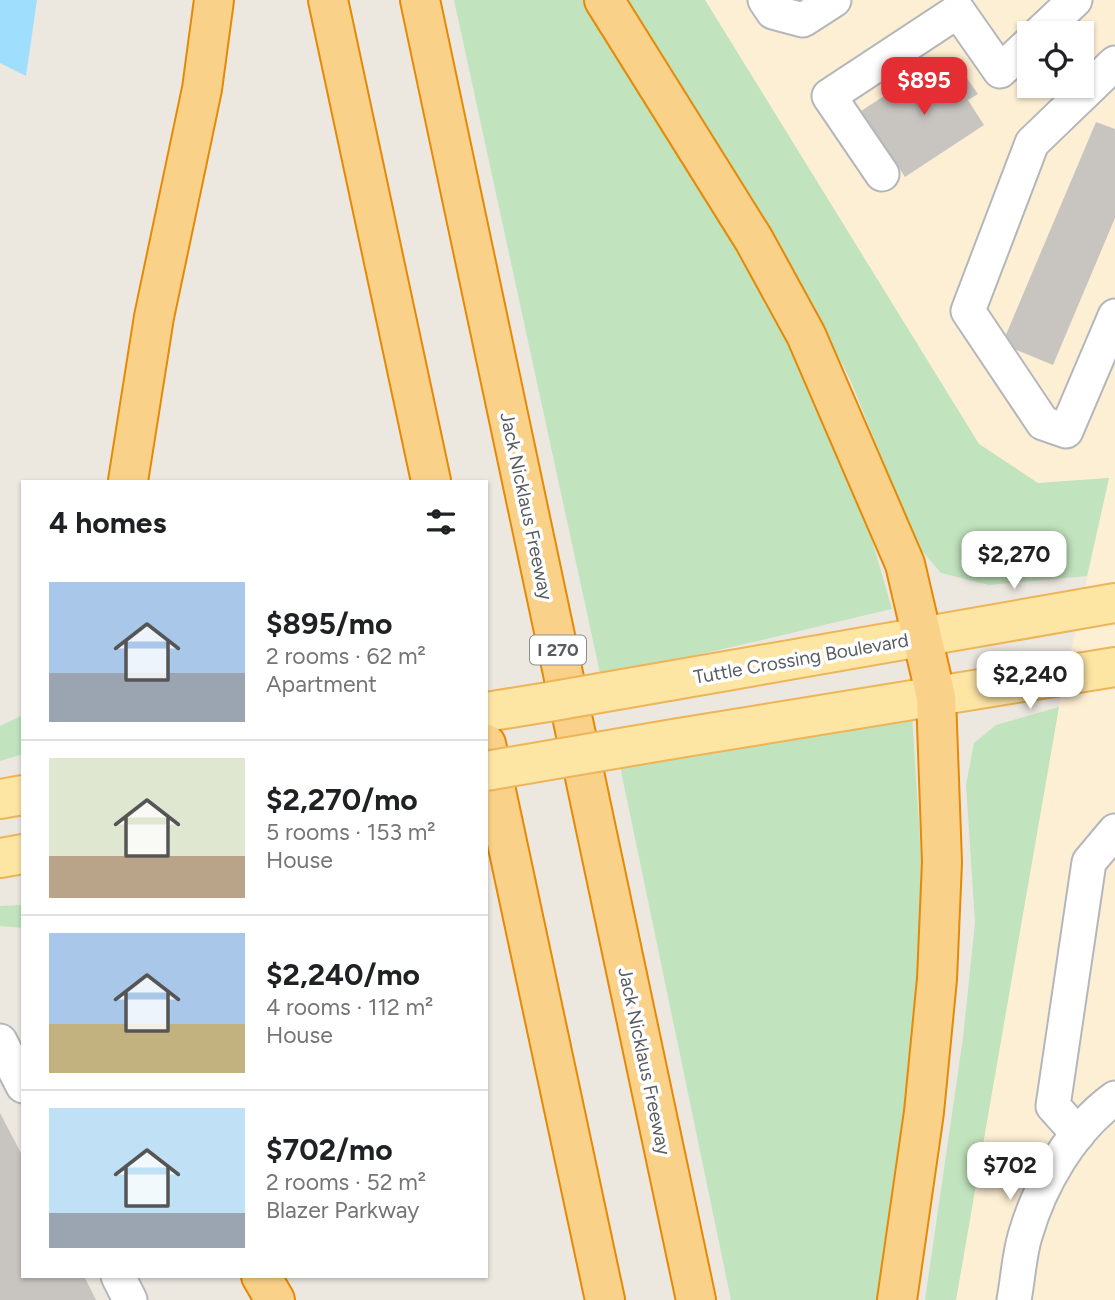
<!DOCTYPE html>
<meta charset="utf-8">
<style>
:root{--surface:#fff;--page:#f2f2f2;--text:#202124;--muted:#757577;--line:#e0e0e0;--accent:#e42e33}
body{margin:0;font-family:Figtree,sans-serif;background:var(--page);color:var(--text);height:100vh;display:flex;flex-direction:column;font-size:26px;white-space:nowrap}
*{box-sizing:border-box;margin:0}
p{font-size:23px;color:var(--muted)}
.icon{flex:none;width:38px;height:38px;fill:none;stroke:currentColor;stroke-width:2;stroke-linecap:round;stroke-linejoin:round}
.map{position:relative;flex:1;overflow:hidden}
.sheet{position:absolute;left:21px;top:480px;width:467px;height:798px;display:flex;flex-direction:column;background:var(--surface);border-radius:0px;box-shadow:0 2px 5px #0004}
.sheet>*{flex:none}
.controls{position:absolute;left:1017px;top:21px;display:grid;gap:14px}
.controls a{display:grid;place-items:center;width:77px;height:77px;border-radius:0px;background:var(--surface);box-shadow:0 2px 5px #0004;font-size:35px}
.price{position:absolute;translate:-50% -60px;padding:0 16px;border-radius:14px;background:#fff;color:#222;font-size:23px;line-height:46px;filter:drop-shadow(0 2px 4px #0008)}
.price::after{content:'';position:absolute;left:50%;top:42px;width:21px;height:16px;margin-left:-10px;background:inherit;clip-path:polygon(0 0,100% 0,50% 100%)}
.price.active{background:var(--accent);color:#fff}
ul{padding:0;list-style:none}
li{display:flex;align-items:center;gap:21px;height:175px;padding:0 28px}
li+li{border-top:2px solid var(--line)}
li span{display:grid;place-items:center;flex:none;width:196px;height:140px;border-radius:0px;color:#555}
li>.icon{margin-inline-start:auto}
span .icon{width:84px;height:84px;fill:#fffc;stroke-width:1}
li b{font-size:30px}
h2{display:flex;justify-content:space-between;align-items:center;height:84px;padding:0 28px;font-size:30px}
.map>svg:first-child{display:block}
.commercial{fill:#fdefd4;fill-rule:evenodd}
.green{fill:#c1e3bd}
.water{fill:#9fdefd}
.building{fill:#c8c5c0}
.lines{fill:none;stroke-linecap:round;stroke-linejoin:round}
.minor-casing{stroke:#b3b7bb;stroke-width:37}
.major-casing{stroke:#edb458;stroke-width:42}
.highway-casing{stroke:#e68906;stroke-width:42}
.minor{stroke:#fff;stroke-width:33}
.major{stroke:#fde5a4;stroke-width:38}
.highway{stroke:#fad189;stroke-width:38}
.major-bridge-casing{stroke:#edb458;stroke-width:42;stroke-linecap:butt}
.major-bridge{stroke:#fde5a4;stroke-width:38}
.labels{text-anchor:middle;stroke-width:7;stroke-linejoin:round;paint-order:stroke}
.shield{fill:#fff;stroke:#8b8e90;stroke-width:2}
.shield-label{font-size:18px;font-weight:bold;fill:#595d61}
.street-label{font-size:19px;fill:#595d61;stroke:#fff}
</style>
<div class="map">
<svg width="1115" height="1300" viewBox="0 0 1115 1300">
<rect width="100%" height="100%" fill="#ece8e0"/>
<!-- commercial -->
<path class="commercial" d="M705,0h410v1300h-159l94,-552 59,-270 -71,5 -59,-39zM1029,33h53v53h-53z"/>
<!-- green -->
<g class="green">
<path d="M454,0h133l147,240 70,132 49,103 39,134c-97,22 -194,49 -292,64z"/>
<path d="M622,0h83l274,444 59,39 71,-5 -22,98 -98,9 -48,-12 -25,-29 -66,-165 -70,-132z"/>
<path d="M1059,707l-103,593h-31l38,-262 12,-115 -9,-138 8,-42 22,-18z"/>
<path d="M23,715v39l-23,7v-35z"/>
<path d="M912,716l11,169 -3,114 -41,301h-148l-111,-534z"/>
<path d="M23,905v23l-23,-2v-20z"/>
</g>
<!-- water -->
<path class="water" d="M0,0h37l-11,76 -26,-13z"/>
<!-- building -->
<g class="building">
<path d="M941,59l16,24 9,-6 12,17 -10,6 16,25 -79,52 -44,-66z"/>
<path d="M1096,122l19,7v89l-62,147 -51,-21z"/>
<path d="M0,1113l23,44v119h61l12,24h-96z"/>
</g>
<g class="lines">
<defs>
<g id="minor">
<path d="M765,0l8,12 30,8 31,-20"/>
<path d="M1040,33l35,-33"/>
<path d="M1115,63l-83,80 -64,168 75,112 23,8 49,-115"/>
<path d="M882,174l-53,-78 129,-85 42,60 29,-27"/>
<path d="M0,1041l23,45"/>
<path d="M1078,1134l-25,-28 36,-244 26,-31"/>
<path d="M118,1276l12,24"/>
<path d="M1014,1300c4,-21 5,-44 11,-64 15,-52 46,-106 90,-138"/>
</g>
<g id="major">
<path d="M669,681l446,-78"/>
<path d="M486,712l62,-10"/>
<path d="M679,738l436,-71"/>
<path d="M0,799l23,-4"/>
<path d="M0,858l23,-4"/>
</g>
<g id="highway">
<path d="M328,0l103,481"/>
<path d="M420,0l276,1300"/>
<path d="M604,0l150,240 52,95 99,229 17,73 14,60 6,165 -5,117 -13,133 -27,188"/>
<path d="M128,481l26,-164 48,-228 12,-89"/>
<path d="M486,744l119,556"/>
<path d="M261,1276l14,24"/>
</g>
</defs>
<!-- minor casing -->
<use href="#minor" class="minor-casing"/>
<!-- major casing -->
<use href="#major" class="major-casing"/>
<!-- highway casing -->
<use href="#highway" class="highway-casing"/>
<!-- minor -->
<use href="#minor" class="minor"/>
<!-- major -->
<use href="#major" class="major"/>
<!-- highway -->
<use href="#highway" class="highway"/>
<defs>
<g id="major-bridge">
<path d="M548,702l121,-21"/>
<path d="M486,771l193,-33"/>
</g>
</defs>
<!-- major-bridge casing -->
<use href="#major-bridge" class="major-bridge-casing"/>
<!-- major-bridge -->
<use href="#major-bridge" class="major-bridge"/>
</g>
<g class="labels">
<!-- shield labels -->
<rect class="shield" x="530" y="635.5" width="56" height="29" rx="5"/>
<g class="shield-label">
<text x="558" y="656">I 270</text>
</g>
<!-- street labels -->
<g class="street-label">
<text transform="translate(527 506) rotate(78)" y="7">Jack Nicklaus Freeway</text>
<text transform="translate(801 658) rotate(-10)" y="7">Tuttle Crossing Boulevard</text>
<text transform="translate(645 1061) rotate(78)" y="7">Jack Nicklaus Freeway</text>
</g>
</g>
</svg>
<div class="controls">
<a><svg class="icon" aria-label="locate" viewBox="0 0 24 24"><circle cx="12" cy="12" r="6"/><path d="M12 2v4M12 18v4M2 12h4M18 12h4"/></svg></a>
</div>
<b class="price active" style="left:924px;top:117px">$895</b>
<b class="price" style="left:1014px;top:591px">$2,270</b>
<b class="price" style="left:1030px;top:711px">$2,240</b>
<b class="price" style="left:1010px;top:1202px">$702</b>
<section class="sheet">
<h2>4 homes<svg class="icon" aria-label="filters" viewBox="0 0 24 24"><path d="M4 7h16M4 17h16"/><circle cx="9" cy="7" r="2"/><circle cx="15" cy="17" r="2"/></svg></h2>
<ul>
<li><span style="background:linear-gradient(#a9c7e8 65%,#9aa5b1 0)"><svg class="icon" aria-label="home" viewBox="0 0 24 24"><path d="M3 11l9-7 9 7M6 9v11h12V9"/></svg></span><div><b>$895/mo</b><p>2 rooms · 62 m²</p><p>Apartment</p></div></li>
<li><span style="background:linear-gradient(#dfe7d0 70%,#b9a48a 0)"><svg class="icon" aria-label="home" viewBox="0 0 24 24"><path d="M3 11l9-7 9 7M6 9v11h12V9"/></svg></span><div><b>$2,270/mo</b><p>5 rooms · 153 m²</p><p>House</p></div></li>
<li><span style="background:linear-gradient(#a9c7e8 65%,#c2b280 0)"><svg class="icon" aria-label="home" viewBox="0 0 24 24"><path d="M3 11l9-7 9 7M6 9v11h12V9"/></svg></span><div><b>$2,240/mo</b><p>4 rooms · 112 m²</p><p>House</p></div></li>
<li><span style="background:linear-gradient(#bfe0f5 75%,#9aa5b1 0)"><svg class="icon" aria-label="home" viewBox="0 0 24 24"><path d="M3 11l9-7 9 7M6 9v11h12V9"/></svg></span><div><b>$702/mo</b><p>2 rooms · 52 m²</p><p>Blazer Parkway</p></div></li>
</ul>
</section>
</div>
